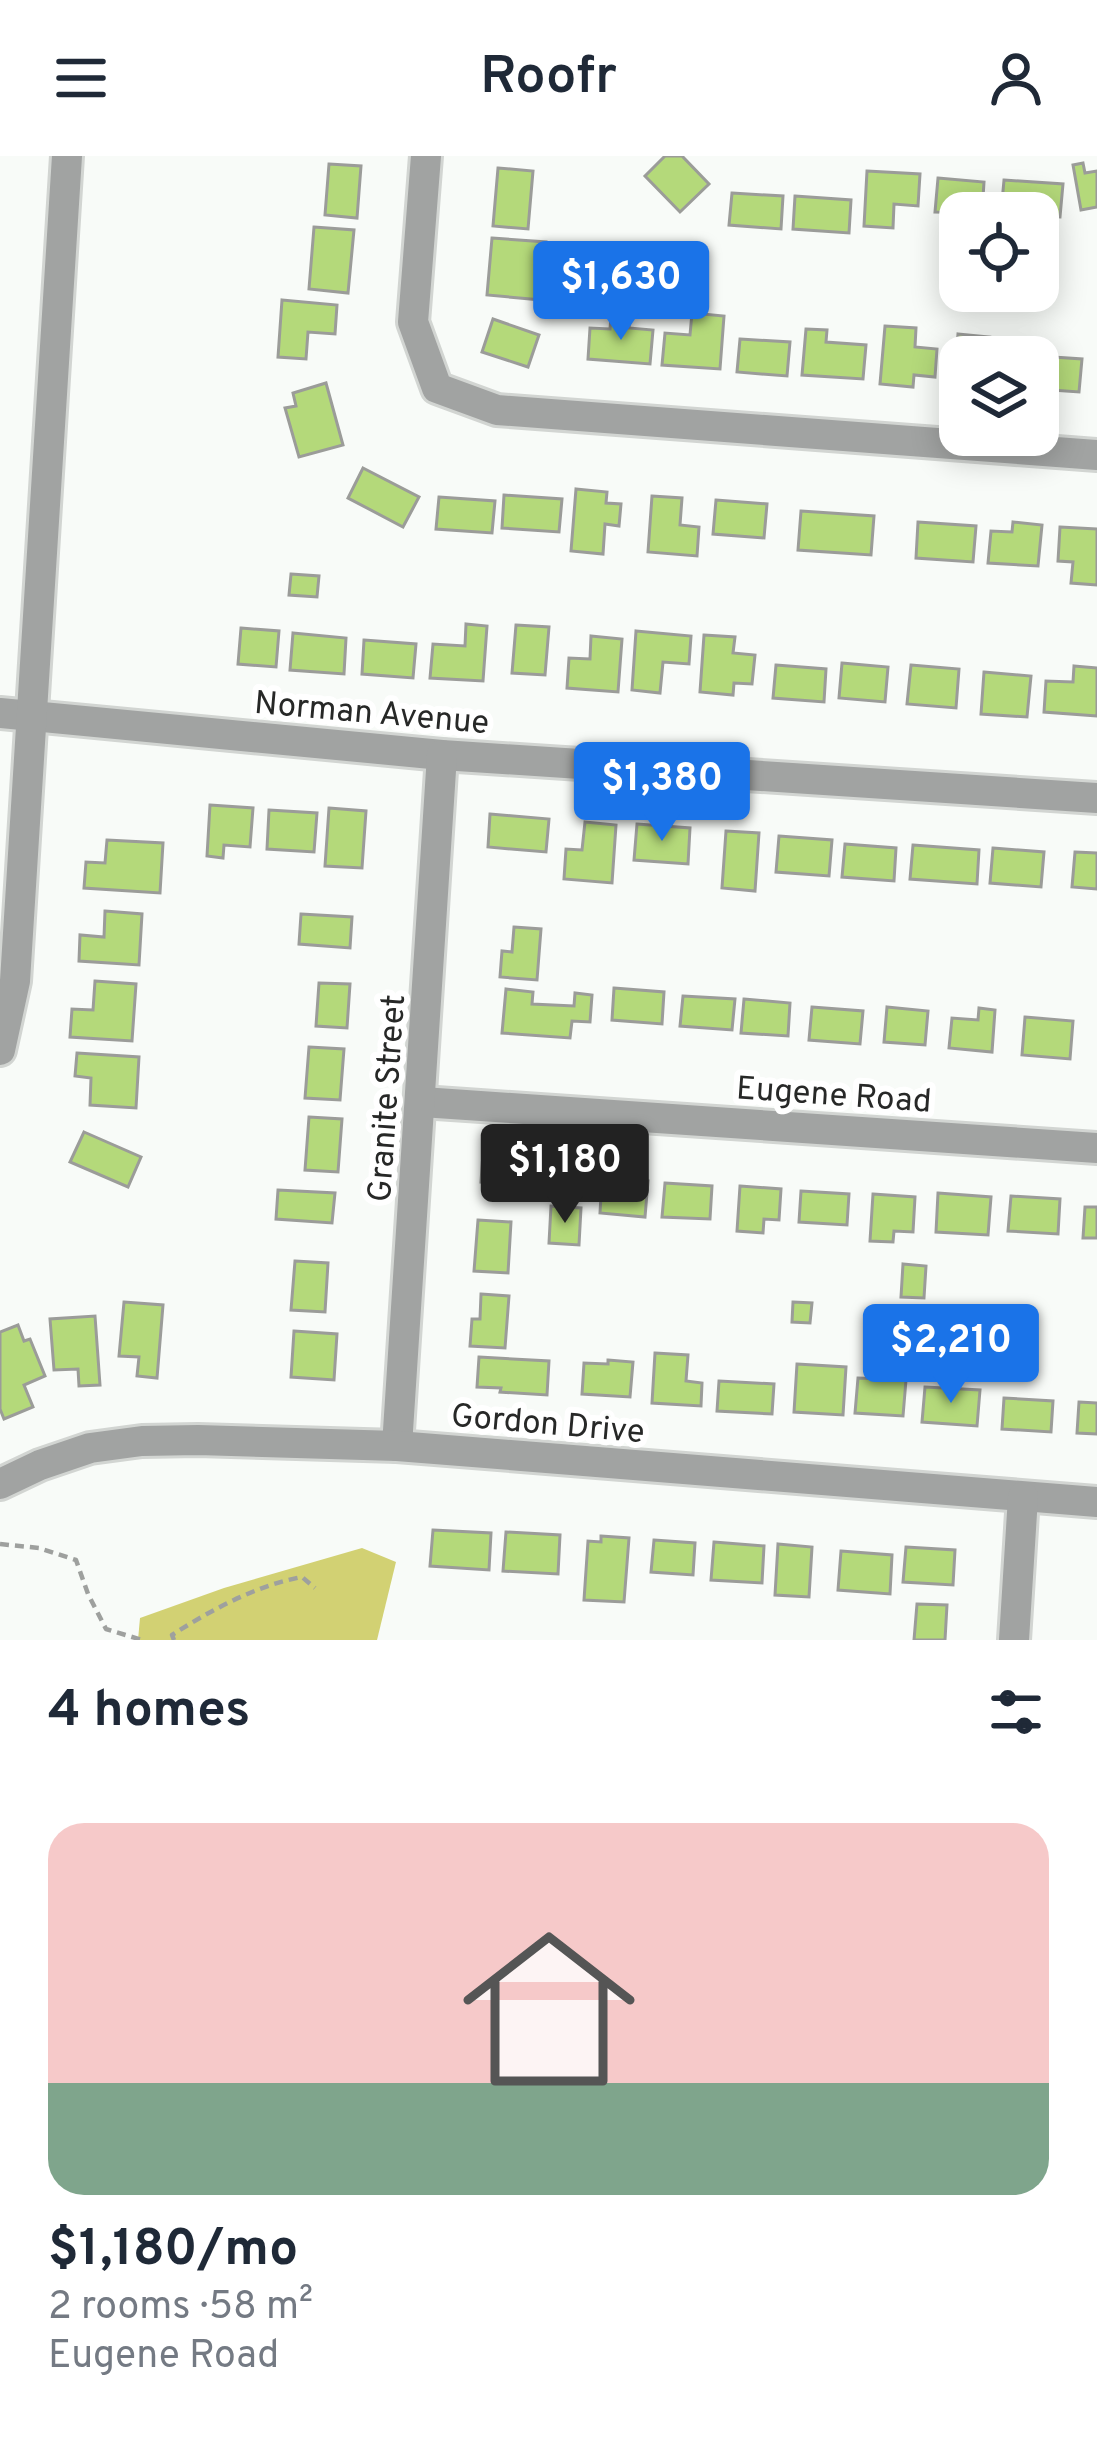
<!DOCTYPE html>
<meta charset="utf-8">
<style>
:root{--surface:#fff;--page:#f2f2f3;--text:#1f2937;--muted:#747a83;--accent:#1a73e8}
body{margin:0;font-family:Overpass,sans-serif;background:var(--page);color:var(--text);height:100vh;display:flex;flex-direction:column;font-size:45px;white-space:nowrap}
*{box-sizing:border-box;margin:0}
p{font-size:39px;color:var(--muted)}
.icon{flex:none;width:66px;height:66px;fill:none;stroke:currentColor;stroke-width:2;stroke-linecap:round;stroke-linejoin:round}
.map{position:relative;height:1484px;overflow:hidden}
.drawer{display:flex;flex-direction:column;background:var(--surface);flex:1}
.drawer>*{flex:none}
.tools{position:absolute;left:939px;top:36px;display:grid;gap:24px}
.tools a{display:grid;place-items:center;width:120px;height:120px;border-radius:24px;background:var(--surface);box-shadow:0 6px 30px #0003;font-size:60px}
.price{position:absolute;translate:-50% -102px;padding:0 27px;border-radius:12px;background:var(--accent);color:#fff;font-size:39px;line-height:78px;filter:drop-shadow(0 3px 6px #0008)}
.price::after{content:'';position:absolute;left:50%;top:72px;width:36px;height:27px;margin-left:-18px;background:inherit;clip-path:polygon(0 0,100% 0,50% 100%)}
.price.on{background:#222;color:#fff}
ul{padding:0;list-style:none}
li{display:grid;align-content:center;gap:24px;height:636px;padding:0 48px}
li span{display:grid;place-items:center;height:372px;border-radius:36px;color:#555}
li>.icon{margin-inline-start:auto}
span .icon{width:216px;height:216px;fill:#fffc;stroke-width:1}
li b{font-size:51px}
h2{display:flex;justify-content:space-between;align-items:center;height:144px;padding:0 48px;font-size:51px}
header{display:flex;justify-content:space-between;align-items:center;height:156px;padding:0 48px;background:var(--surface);font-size:54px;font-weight:600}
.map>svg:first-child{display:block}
.green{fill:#d2d173}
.building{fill:#b4d97a;stroke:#9b9c99;stroke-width:3}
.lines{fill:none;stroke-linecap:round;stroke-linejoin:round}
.minor-casing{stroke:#d2d5d2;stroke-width:36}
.path{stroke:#9ea09e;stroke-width:4.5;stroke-dasharray:9 6;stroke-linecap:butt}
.minor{stroke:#a1a3a2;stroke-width:30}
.labels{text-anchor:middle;stroke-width:12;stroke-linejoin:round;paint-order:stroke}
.street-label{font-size:33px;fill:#272827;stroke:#fff}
</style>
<header><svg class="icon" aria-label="menu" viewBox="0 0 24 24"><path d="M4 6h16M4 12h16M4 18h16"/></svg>Roofr<svg class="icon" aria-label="person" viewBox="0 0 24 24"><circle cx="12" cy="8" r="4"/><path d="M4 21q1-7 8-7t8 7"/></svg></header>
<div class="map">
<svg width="1097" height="1484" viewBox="0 0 1097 1484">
<rect width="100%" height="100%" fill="#f8fbf8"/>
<!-- green -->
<path class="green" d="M362,1392l34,14 -19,78h-239l2,-22 84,-30z"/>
<!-- building -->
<g class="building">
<path d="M665,0h17l27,28 -29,28 -35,-36z"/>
<path d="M1083,7l2,10 12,-2v36l-16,3 -8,-45z"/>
<path d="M329,8l32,2 -4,52 -32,-3z"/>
<path d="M498,12l35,3 -5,58 -35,-3z"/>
<path d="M867,15l53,3 -2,32 -24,-2 -1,24 -29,-2z"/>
<path d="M938,22l46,4 -2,31 -47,-1z"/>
<path d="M1004,24l59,4 -3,33 -22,-1v-3h-37z"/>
<path d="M732,37l51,3 -2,33 -52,-4z"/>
<path d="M795,40l56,4 -2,33 -56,-4z"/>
<path d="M314,71l40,3 -6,63 -39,-4z"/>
<path d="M492,82l54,4 -4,58 -55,-5z"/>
<path d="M282,144l55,5 -2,29 -27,-2 -2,27 -28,-2z"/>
<path d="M692,157l32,3 -4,53 -58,-4 3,-32 25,2z"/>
<path d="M611,160l19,1 -1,11 24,2 -3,34 -62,-5 2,-31 20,1z"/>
<path d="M493,163l46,16 -11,32 -46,-15z"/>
<path d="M885,170l31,2 -1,19 22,2 -2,28 -21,-2 -1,12 -33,-3z"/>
<path d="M806,173l21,1 -1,12 40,3 -3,34 -61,-4z"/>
<path d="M958,178l32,3 1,20h-31v31l-6,-1z"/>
<path d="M740,183l50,3 -3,34 -50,-4z"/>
<path d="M1023,199l59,4 -3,33 -41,-3v-32h-15z"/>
<path d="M326,227l17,62 -44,12 -14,-49 11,-2 -3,-13z"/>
<path d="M363,312l56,29 -16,30 -55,-29z"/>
<path d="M576,333l31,3 -1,11 15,1 -2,22 -14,-2 -2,30 -32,-3z"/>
<path d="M504,339l58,4 -3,33 -57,-4z"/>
<path d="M652,340l30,2 -2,27 19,2 -2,29 -49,-4z"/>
<path d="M439,341l56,4 -3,32 -56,-4z"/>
<path d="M716,344l51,4 -3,34 -51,-4z"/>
<path d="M801,355l73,5 -3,39 -73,-5z"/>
<path d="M918,366l58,4 -3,36 -57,-4z"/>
<path d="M1013,366l29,3 -4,41 -50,-3 3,-32 21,1z"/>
<path d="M1060,371l37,2v56l-26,-2 2,-21 -15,-1z"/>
<path d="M291,418l28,2 -2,21 -28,-2z"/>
<path d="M466,468l21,2 -4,55 -53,-3 3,-34 32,2z"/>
<path d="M516,469l33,2 -4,48 -33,-2z"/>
<path d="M241,472l38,3 -3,36 -38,-3z"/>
<path d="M636,475l55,5 -2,28 -26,-2 -3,31 -28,-3z"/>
<path d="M293,477l53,5 -2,36 -54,-4z"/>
<path d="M704,479l31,2 -2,16 22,2 -3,29 -18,-1 -1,12 -33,-3z"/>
<path d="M591,480l31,3 -4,53 -51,-4 2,-30 21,1z"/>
<path d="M364,484l52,4 -3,34 -51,-4z"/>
<path d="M842,507l46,4 -3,35 -46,-4z"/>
<path d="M776,509l50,4 -2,33 -51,-4z"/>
<path d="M911,509l48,4 -3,39 -49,-4z"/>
<path d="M1074,510l23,2v48l-53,-4 2,-31 27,1z"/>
<path d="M984,516l47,4 -4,41 -46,-3z"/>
<path d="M210,649l43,3 -3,39 -26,-2 -1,13 -16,-2z"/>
<path d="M329,652l37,3 -4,57 -37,-2z"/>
<path d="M269,654l48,3 -3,39 -47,-3z"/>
<path d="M490,658l59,5 -3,33 -58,-5z"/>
<path d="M585,666l31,3 -4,58 -48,-4 2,-30 16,1z"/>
<path d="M637,668l53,4 -2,36 -54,-4z"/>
<path d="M726,675l33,2 -4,58 -33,-3z"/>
<path d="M779,680l53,4 -3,36 -53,-4z"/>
<path d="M107,684l56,3 -3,50 -76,-5 2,-26 19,1z"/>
<path d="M845,688l51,4 -2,33 -52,-4z"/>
<path d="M913,689l66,5 -2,34 -67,-5z"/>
<path d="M993,692l51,4 -3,35 -51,-4z"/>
<path d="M1075,696l22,1v36l-25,-2z"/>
<path d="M105,755l37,3 -3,51 -60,-4 1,-26 24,2z"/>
<path d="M301,758l51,3 -2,31 -51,-4z"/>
<path d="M514,771l27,2 -4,51 -37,-3 2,-26 10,1z"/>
<path d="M95,825l41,3 -4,57 -62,-4 2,-28 21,1z"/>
<path d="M319,827l31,1 -3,44 -31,-2z"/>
<path d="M614,832l50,4 -2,32 -50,-4z"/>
<path d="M506,833l27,3 -1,12 42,2 1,-13 17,2 -2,27 -18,-1 -2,17 -68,-5z"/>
<path d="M683,840l52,3 -3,31 -52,-4z"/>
<path d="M744,843l46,4 -2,33 -47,-3z"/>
<path d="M812,851l51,4 -3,33 -51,-4z"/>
<path d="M887,851l41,4 -3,34 -41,-3z"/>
<path d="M979,852l16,2 -3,42 -43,-4 3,-30 26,2z"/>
<path d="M1025,861l48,4 -3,38 -48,-4z"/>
<path d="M309,891l35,2 -4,51 -35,-2z"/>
<path d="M77,897l62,4 -3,51 -46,-3 1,-27 -16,-2z"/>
<path d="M309,961l33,2 -4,53 -33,-2z"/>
<path d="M84,976l57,25 -13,30 -58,-25z"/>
<path d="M483,997l52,3 -2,30 -52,-4z"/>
<path d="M602,1022l46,3 -3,36 -45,-4z"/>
<path d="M665,1027l47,3 -2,33 -48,-2z"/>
<path d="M740,1030l41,3 -2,31 -15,-1 -1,14 -26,-2z"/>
<path d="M278,1034l57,3 -3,30 -56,-4z"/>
<path d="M801,1035l48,3 -2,31 -48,-3z"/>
<path d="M938,1037l53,4 -3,38 -52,-3z"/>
<path d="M873,1038l42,3 -2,35 -19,-1 -1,11 -23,-1z"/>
<path d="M1011,1040l49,3 -2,35 -50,-3z"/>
<path d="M551,1050l30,2 -2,37 -30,-2z"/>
<path d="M1085,1051h12v31h-14z"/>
<path d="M478,1064l33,2 -3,51 -34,-2z"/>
<path d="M295,1105l33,2 -3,49 -34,-2z"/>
<path d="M903,1108l23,2 -2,32 -23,-1z"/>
<path d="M481,1138l28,2 -4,52 -35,-2 2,-27h8z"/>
<path d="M124,1146l39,3 -6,73 -20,-2 2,-19 -20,-1z"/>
<path d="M793,1146l19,1 -2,20 -18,-1z"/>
<path d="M95,1160l5,69 -21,1 -1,-17 -24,1 -4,-51z"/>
<path d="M18,1169l6,16 6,-2 15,37 -21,9 9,22 -29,12 -4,-10v-77z"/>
<path d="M294,1175l43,3 -3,46 -43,-3z"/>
<path d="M655,1197l33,2 -2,26 16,2 -1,23 -49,-3z"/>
<path d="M479,1201l70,4 -2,34 -47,-3 1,-4 -24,-1z"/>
<path d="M608,1204l25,2 -3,35 -48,-3 2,-31 24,1z"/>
<path d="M797,1208l49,3 -3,48 -49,-3z"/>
<path d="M858,1222l48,2 -3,36 -48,-3z"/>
<path d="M719,1225l55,3 -2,30 -55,-3z"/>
<path d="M925,1231l55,3 -3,36 -55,-4z"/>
<path d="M1004,1242l49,3 -2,31 -49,-3z"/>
<path d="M1079,1246l18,1v31l-20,-1z"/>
<path d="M433,1374l58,3 -2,37 -59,-4z"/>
<path d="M506,1376l54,3 -2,39 -55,-3z"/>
<path d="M601,1380l28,2 -5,64 -40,-2 4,-59 13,1z"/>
<path d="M654,1384l41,3 -2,32 -42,-3z"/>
<path d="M714,1386l50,4 -2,37 -51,-3z"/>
<path d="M778,1388l34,3 -3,50 -34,-2z"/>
<path d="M906,1391l49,3 -2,35 -50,-3z"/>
<path d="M841,1395l51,4 -2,39 -52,-4z"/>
<path d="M917,1448l30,1 -2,35h-31z"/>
</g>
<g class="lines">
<defs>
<g id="minor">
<path d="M426,0l-13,166 24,66 60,22 600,45"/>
<path d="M0,557l442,42 655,43"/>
<path d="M0,894l15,-69 52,-825"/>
<path d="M422,946l675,46"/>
<path d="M397,1290l45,-691"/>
<path d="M0,1328l40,-19 50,-17 52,-7 56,-1 199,6 700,56"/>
<path d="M1014,1484l9,-143"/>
</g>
</defs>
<!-- minor casing -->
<use href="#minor" class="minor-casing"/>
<!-- path -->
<g class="path">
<path d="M0,1388l39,4 37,12 12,34 18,35 36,11"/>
<path d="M174,1484l-2,-5c39,-25 85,-50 130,-58l13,11"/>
</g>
<!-- minor -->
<use href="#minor" class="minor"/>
</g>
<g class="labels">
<!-- street labels -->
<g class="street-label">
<text transform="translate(372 555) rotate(5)" y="12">Norman Avenue</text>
<text transform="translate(834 937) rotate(4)" y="12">Eugene Road</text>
<text transform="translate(385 942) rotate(-86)" y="12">Granite Street</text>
<text transform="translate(548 1266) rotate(5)" y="12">Gordon Drive</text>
</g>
</g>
</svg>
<div class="tools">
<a><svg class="icon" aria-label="locate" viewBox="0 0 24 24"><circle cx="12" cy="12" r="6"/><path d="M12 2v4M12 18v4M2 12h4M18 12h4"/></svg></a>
<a><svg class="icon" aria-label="layers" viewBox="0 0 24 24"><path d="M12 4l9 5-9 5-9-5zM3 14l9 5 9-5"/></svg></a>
</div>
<b class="price" style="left:621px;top:187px">$1,630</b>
<b class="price" style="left:662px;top:688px">$1,380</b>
<b class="price on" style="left:565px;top:1070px">$1,180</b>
<b class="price" style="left:951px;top:1250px">$2,210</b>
</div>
<section class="drawer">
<h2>4 homes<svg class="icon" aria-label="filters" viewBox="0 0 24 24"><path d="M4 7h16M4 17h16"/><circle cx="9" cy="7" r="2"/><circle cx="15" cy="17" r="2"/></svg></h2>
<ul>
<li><span style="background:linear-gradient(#f6c9c9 70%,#7fa58c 0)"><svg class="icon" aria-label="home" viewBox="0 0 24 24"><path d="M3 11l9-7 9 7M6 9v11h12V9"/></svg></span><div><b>$1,180/mo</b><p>2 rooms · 58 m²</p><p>Eugene Road</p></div></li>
</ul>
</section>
